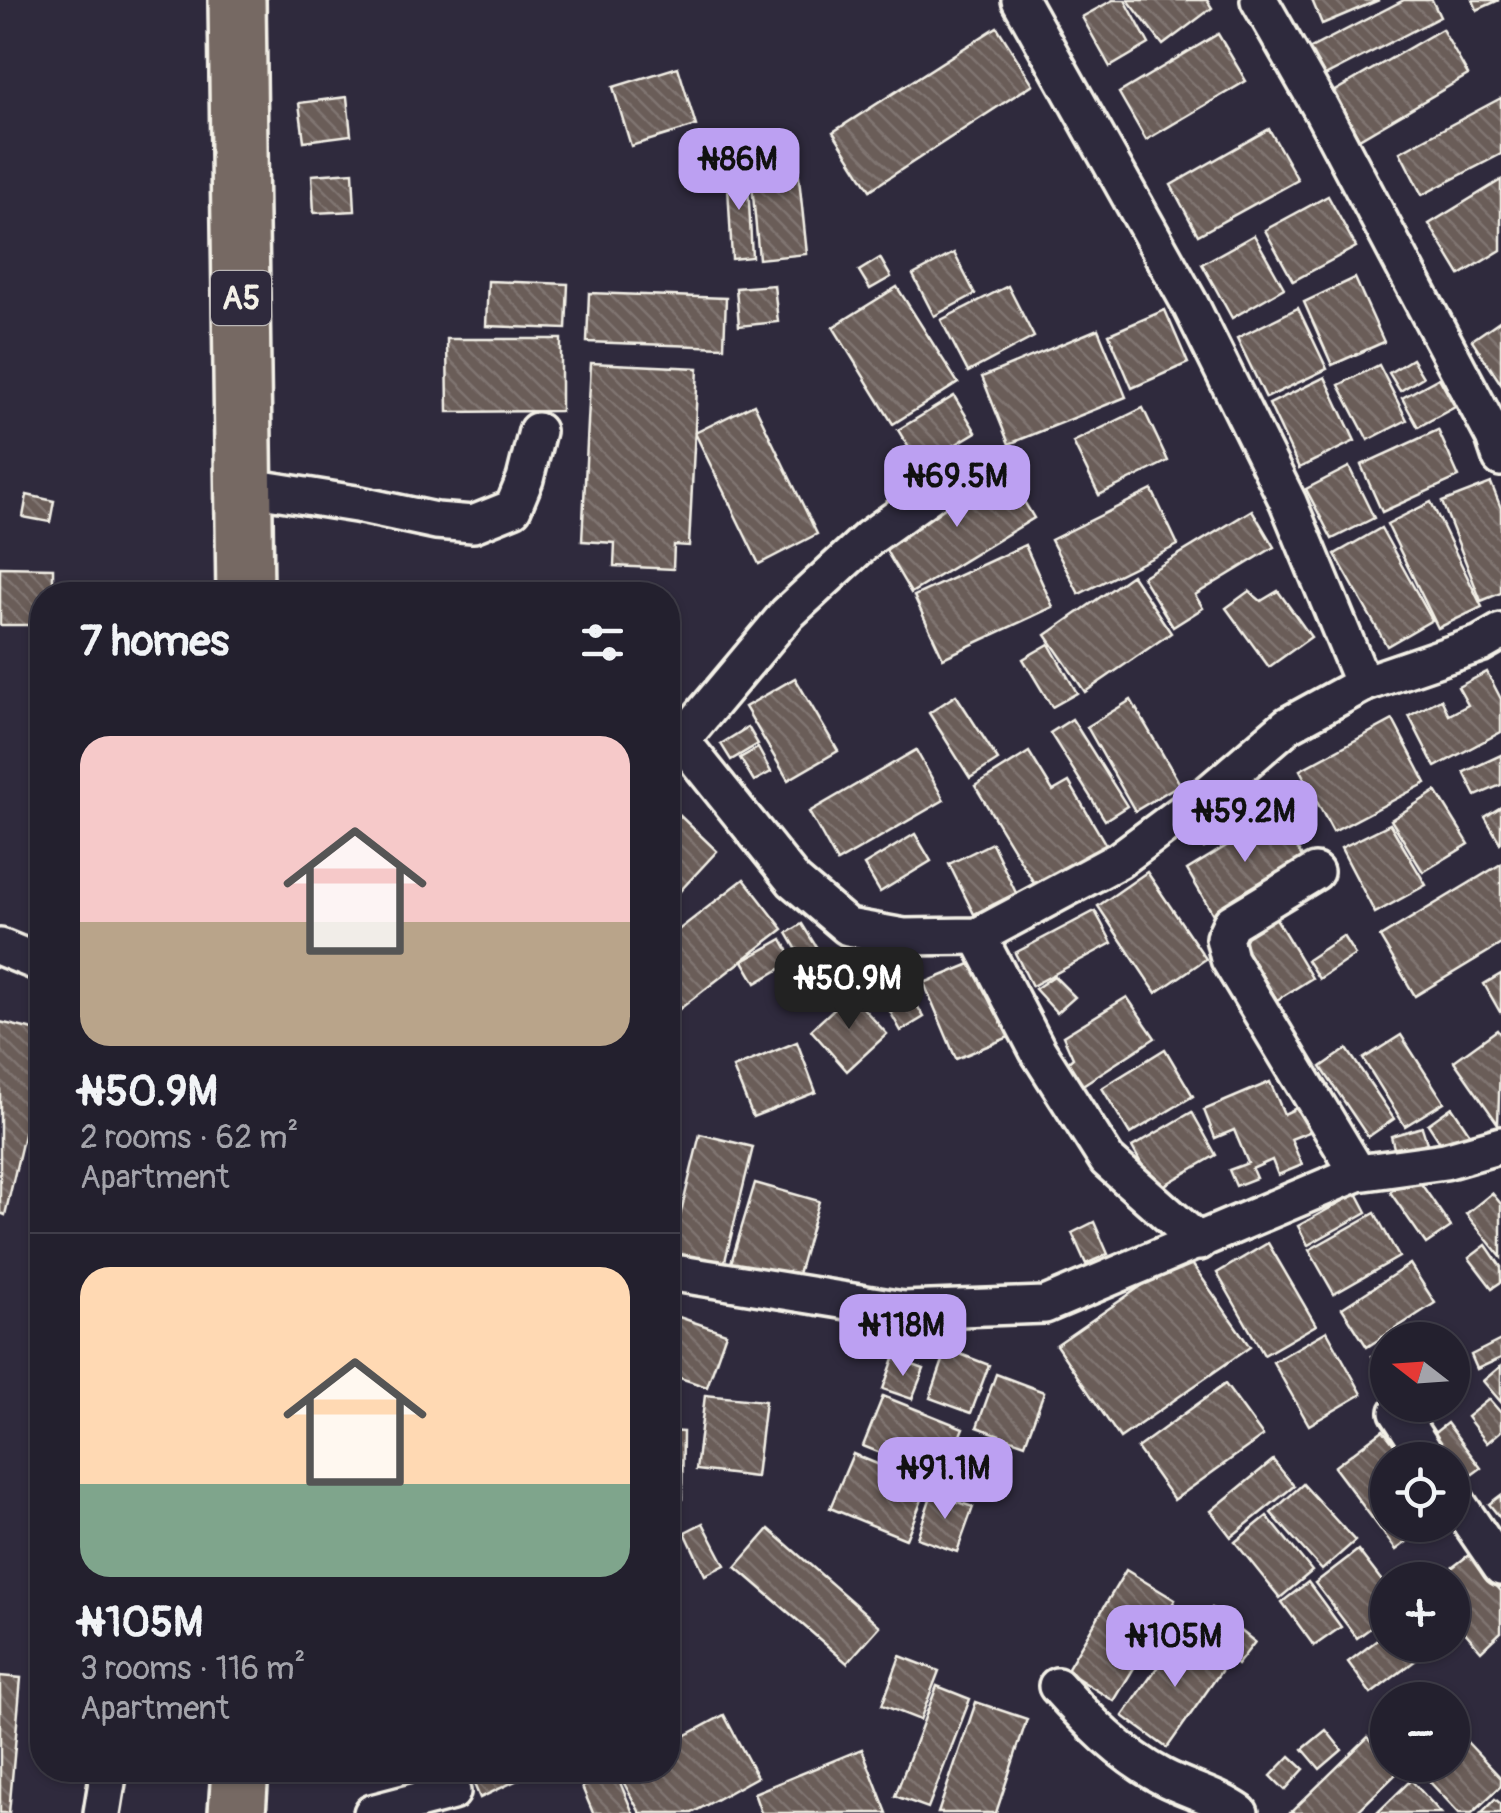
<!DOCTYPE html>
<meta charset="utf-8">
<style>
:root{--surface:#23202e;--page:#2f2d3a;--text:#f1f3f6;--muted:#a3a3aa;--line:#403e4a;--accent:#bca0f2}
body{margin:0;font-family:Pangolin,sans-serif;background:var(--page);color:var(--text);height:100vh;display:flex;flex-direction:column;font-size:38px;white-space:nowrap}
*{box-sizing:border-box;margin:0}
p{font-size:32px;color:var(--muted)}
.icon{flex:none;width:55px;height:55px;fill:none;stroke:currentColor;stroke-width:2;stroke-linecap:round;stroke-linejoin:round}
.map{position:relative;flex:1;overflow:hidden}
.drawer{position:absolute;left:30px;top:582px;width:650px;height:1200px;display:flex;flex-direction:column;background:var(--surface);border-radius:40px;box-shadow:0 2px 8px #0004,0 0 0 2px var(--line)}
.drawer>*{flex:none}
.needle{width:65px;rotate:287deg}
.fabs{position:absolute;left:1370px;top:1322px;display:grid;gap:20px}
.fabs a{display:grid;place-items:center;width:100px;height:100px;border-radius:50%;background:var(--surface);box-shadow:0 2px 8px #0004,0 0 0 2px var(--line);font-size:50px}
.price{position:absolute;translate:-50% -85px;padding:0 22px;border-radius:20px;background:var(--accent);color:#111;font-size:32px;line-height:65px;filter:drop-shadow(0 2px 5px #0008)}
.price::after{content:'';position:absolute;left:50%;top:60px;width:30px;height:22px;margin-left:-15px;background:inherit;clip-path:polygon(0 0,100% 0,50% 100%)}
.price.active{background:#222;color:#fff}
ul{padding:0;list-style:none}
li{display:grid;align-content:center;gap:20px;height:530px;padding:0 50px}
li+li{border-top:2px solid var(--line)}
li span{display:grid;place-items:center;height:310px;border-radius:30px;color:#555}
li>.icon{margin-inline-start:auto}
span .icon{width:180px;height:180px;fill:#fffc;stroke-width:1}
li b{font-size:42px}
h2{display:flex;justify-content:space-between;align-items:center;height:120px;padding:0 50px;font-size:42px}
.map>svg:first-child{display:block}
.building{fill:url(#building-back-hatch);stroke:#f4f1e8;stroke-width:2.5}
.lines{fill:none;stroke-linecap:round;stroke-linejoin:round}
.minor-casing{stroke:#f4f1e8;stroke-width:42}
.trunk-casing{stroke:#f4f1e8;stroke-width:62}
.minor{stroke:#2f2a3d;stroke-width:35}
.trunk{stroke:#766964;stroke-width:55}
.labels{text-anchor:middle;stroke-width:8;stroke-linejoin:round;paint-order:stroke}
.shield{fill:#2f2a3d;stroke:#b9b5b5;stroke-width:2.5}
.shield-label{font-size:32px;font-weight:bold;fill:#f4f1e8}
</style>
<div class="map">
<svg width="1501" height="1813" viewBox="0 0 1501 1813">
<defs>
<pattern id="building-back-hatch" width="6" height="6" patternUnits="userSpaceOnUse" patternTransform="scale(2.5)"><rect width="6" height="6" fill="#6a5d59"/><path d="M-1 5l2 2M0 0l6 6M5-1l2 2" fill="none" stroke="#807571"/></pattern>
</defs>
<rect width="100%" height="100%" fill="#2f2a3d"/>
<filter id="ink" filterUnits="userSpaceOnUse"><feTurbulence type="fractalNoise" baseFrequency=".01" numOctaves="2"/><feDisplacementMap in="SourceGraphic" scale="20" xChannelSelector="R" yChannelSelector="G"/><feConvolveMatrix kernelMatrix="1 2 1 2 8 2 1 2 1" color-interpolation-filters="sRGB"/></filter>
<g filter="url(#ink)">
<!-- building -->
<g class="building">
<path d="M1113,0h12l24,44 -39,23 -28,-50z"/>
<path d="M1128,0h79l5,8 -49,37z"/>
<path d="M1312,0h67l-57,24z"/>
<path d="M1404,0h28l8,17 -125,64 -14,-28z"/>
<path d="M1473,0h26l-22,10z"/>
<path d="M997,27l36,57 -163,106 -37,-58z"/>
<path d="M1442,29l26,46 -109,64 -26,-47z"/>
<path d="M1218,34l28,47 -100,59 -27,-47z"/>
<path d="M678,67l18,59 -65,20 -18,-59z"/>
<path d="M347,97l4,38 -47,6 -5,-38z"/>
<path d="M1501,98v56l-79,41 -22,-43z"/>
<path d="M1269,129l29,51 -100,55 -27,-50z"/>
<path d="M797,159l10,95 -48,5 -9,-96z"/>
<path d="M747,167l5,90 -20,2 -5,-91z"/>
<path d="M353,172l2,39 -41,2 -2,-38z"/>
<path d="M1501,180v70l-41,25 -31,-51z"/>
<path d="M1328,196l28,51 -63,34 -28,-51z"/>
<path d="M1254,235l30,53 -52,30 -30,-54z"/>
<path d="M954,253l21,41 -41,22 -21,-41z"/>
<path d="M880,258l11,19 -21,12 -11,-18z"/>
<path d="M1355,278l29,64 -52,23 -28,-63z"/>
<path d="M488,281l80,3 -2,45 -80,-3z"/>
<path d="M774,285l4,37 -39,4 -3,-38z"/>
<path d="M1008,286l26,51 -66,35 -27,-52z"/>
<path d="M897,287l61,96 -65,41 -60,-97z"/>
<path d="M589,293l137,5 -2,49 -137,-5z"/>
<path d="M1298,308l29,61 -61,29 -29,-60z"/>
<path d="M1165,310l23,53 -56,25 -23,-54z"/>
<path d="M1501,320v64l-29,-44z"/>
<path d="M1098,329l28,68 -117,47 -27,-67z"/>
<path d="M447,339h114v72l-113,1z"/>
<path d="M1412,359l11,18 -23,14 -11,-18z"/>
<path d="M591,363l107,5 -9,178 -15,-1 -1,24 -59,-3 1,-23 -33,-2z"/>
<path d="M1379,365l28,55 -39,20 -29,-55z"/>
<path d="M1325,377l30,64 -56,27 -30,-64z"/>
<path d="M1439,378l16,29 -37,20 -16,-29z"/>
<path d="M954,396l22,36 -56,34 -22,-36z"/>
<path d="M754,404l63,130 -58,30 -64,-131z"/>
<path d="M1143,408l25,53 -69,34 -26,-53z"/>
<path d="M1438,430l21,47 -77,35 -21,-47z"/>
<path d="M1349,467l25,51 -42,21 -26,-50z"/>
<path d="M1004,468l30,50 -123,75 -30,-51z"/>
<path d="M1491,483l10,25v85l-20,8 -39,-99z"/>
<path d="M1152,490l26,55 -99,49 -28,-54z"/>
<path d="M27,495l27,6 -4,21 -27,-5z"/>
<path d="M1431,502l51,105 -44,21 -51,-104z"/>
<path d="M1252,510l22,37 -79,48 8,13 -30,19 -31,-50z"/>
<path d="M1381,528l51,92 -45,26 -52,-92z"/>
<path d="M1025,545l28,62 -110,51 -29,-62z"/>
<path d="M0,567l53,1v27h-11v30h-42z"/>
<path d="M1132,575l39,58 -86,59 -39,-57z"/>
<path d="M1249,591l12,10 17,-10 33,46 -42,30 -43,-59z"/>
<path d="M1049,644l28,49 -25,14 -29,-48z"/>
<path d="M1487,672l14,27v33l-66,35 -26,-51 32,-17 8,16 19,-10 -10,-18z"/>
<path d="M795,678l43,73 -50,29 -43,-73z"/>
<path d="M956,695l42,65 -28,18 -41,-65z"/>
<path d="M1131,700l49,84 -45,27 -48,-84z"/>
<path d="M1072,719l55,87 -22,14 -55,-87z"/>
<path d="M1393,720l33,63 -93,49 -33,-62z"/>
<path d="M748,727l10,17 -27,16 -10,-16z"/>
<path d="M758,748l13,24 -17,9 -14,-23z"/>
<path d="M916,750l28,50 -107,62 -28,-50z"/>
<path d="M1029,752l24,39 16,-9 40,68 -69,43 -65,-107z"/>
<path d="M1501,755v30l-25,11 -12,-24z"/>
<path d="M1436,791l33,53 -46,28 -32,-52z"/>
<path d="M1247,795l12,18 -55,35 -12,-18z"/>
<path d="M1501,807v35l-1,1 -15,-26z"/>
<path d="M675,811l42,40 -49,53v-86z"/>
<path d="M1277,815l27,45 -90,56 -27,-46z"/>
<path d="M1390,824l36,61 -51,28 -34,-65z"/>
<path d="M915,834l16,27 -51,31 -16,-27z"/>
<path d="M992,843l24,50 -42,21 -25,-50z"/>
<path d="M1501,864v80l-86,52 -35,-59z"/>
<path d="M1147,872l59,87 -50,34 -58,-87z"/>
<path d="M744,879l39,50 -115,89v-80z"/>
<path d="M1095,911l17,32 -80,43 -17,-33z"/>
<path d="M1274,915l38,63 -35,22 -39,-63z"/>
<path d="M802,924l15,24 -16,9 -14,-24z"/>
<path d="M1343,936l12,19 -36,24 -12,-19z"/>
<path d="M782,939l12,22 -38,22 -13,-22z"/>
<path d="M978,961l31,76 -53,22 -32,-76z"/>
<path d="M1501,974v38h-1l-16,-28z"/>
<path d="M1054,976l21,21 -18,16 -22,-24z"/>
<path d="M905,986l19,31 -23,14 -18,-32z"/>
<path d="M850,994l37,40 -40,37 -36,-41z"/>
<path d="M1127,997l28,41 -77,50 -14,-22 9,-8 -10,-22z"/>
<path d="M0,1022l42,10v26l-37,157 -5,-2z"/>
<path d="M1497,1030l4,5 -3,89 -44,-63z"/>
<path d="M1401,1035l43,67 -39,24 -42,-67z"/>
<path d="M797,1042l19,50 -63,25 -20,-49z"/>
<path d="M1165,1049l28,47 -63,38 -28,-46z"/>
<path d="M1347,1049l47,70 -26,18 -47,-70z"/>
<path d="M1270,1082l14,32 19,-9 11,25 -23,9 11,26 -24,10 -6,-15 -20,9 4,9 -20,8 -7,-16 19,-7 -14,-33 -19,8 -11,-28z"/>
<path d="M1452,1107l20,30 -25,16 -19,-29z"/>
<path d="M1192,1112l24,43 -60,35 -24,-43z"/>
<path d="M1422,1127l5,16 -32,9 -4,-16z"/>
<path d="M700,1134l53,13 -29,118 -53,-12z"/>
<path d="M1415,1175l36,52 -25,17 -36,-52z"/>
<path d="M755,1183l64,18 -23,80 -65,-18z"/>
<path d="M1357,1193l10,19 -59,33 -10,-19z"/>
<path d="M1492,1193l9,11v53l-35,-43z"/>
<path d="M1375,1213l24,44 -65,37 -25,-44z"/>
<path d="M1094,1222l14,32 -22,10 -14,-31z"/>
<path d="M1268,1243l48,82 -52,30 -47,-82z"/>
<path d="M1486,1245l15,22v15l-9,6 -23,-30z"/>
<path d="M1186,1255l64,92 -130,91 -64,-93z"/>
<path d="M1410,1264l25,39 -68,44 -25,-39z"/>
<path d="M670,1314l56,19 -19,54 -39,-13z"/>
<path d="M1416,1328l7,12h-26z"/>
<path d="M1327,1331l35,63 -53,31 -36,-63z"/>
<path d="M1501,1340v18l-24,11 -6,-14z"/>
<path d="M1388,1346v35l-16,-25z"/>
<path d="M947,1349l42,16 -18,48 -41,-15z"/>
<path d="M894,1358l30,11 -12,30 -29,-10z"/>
<path d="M1501,1366v36l-18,-21z"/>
<path d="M996,1374l48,18 -19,52 -48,-17z"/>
<path d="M1225,1384l38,52 -89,64 -37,-52z"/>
<path d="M705,1395l60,6 -9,76 -60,-7z"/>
<path d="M883,1396l80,32 -20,50 -80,-32z"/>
<path d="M1489,1399l12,14v18l-14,12 -20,-26z"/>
<path d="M1447,1423l34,45 -26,19 -3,-27h-16l-13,-18z"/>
<path d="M1383,1430l23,30h-18v65h41l-33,25 -62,-83z"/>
<path d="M668,1431l15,1 -1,67 -14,5z"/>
<path d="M853,1454l75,31 -22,54 -76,-31z"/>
<path d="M1273,1460l21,26 -63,51 -20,-26z"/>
<path d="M1303,1484l52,57 -33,29 -51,-57z"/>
<path d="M932,1493l41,14 -16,45 -40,-14z"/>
<path d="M1501,1495v24l-12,-15z"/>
<path d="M1267,1516l45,55 -32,27 -45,-56z"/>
<path d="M703,1523l22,42 -20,10 -20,-43z"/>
<path d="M769,1529l111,97 -33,37 -111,-96z"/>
<path d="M1358,1550l30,39v26l-31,23 -42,-55z"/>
<path d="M1470,1554l31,37v41l-20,19 -29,-34v-37h-16z"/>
<path d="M1126,1570l49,30 -61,101 -48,-30z"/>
<path d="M1308,1582l33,45 -27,19 -32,-44z"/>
<path d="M1212,1608l43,34 -18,23 -43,-35z"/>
<path d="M1182,1632l44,32 -59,84 -44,-32z"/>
<path d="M1388,1632v13h48l-65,49 -23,-32z"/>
<path d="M900,1656l39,15 -19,49 -38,-15z"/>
<path d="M0,1676l21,2 -12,135h-9z"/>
<path d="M937,1686l33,13 -42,109 -33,-12z"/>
<path d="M976,1702l51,17 -31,94h-58z"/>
<path d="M724,1715l33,62 -65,36h-52l-22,-41 50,-2v-25z"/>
<path d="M1452,1726l49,52v8l-29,27h-13l-45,-48h38z"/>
<path d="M1326,1730l16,20 -22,19 -17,-20z"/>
<path d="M1368,1737l20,21v7h6l6,5 -44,43h-66z"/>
<path d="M862,1749l25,64h-126l-7,-20z"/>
<path d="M1290,1756l14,13 -19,21 -14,-14z"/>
<path d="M491,1770h32l3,6 -46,22 -8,-19z"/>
<path d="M616,1773l17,40h-40l-11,-26z"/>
<path d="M1411,1780l30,33h-64z"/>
<path d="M1495,1799l6,5v9h-20z"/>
</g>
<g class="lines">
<defs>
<g id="minor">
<path d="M1020,0l170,304 98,198 75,182"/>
<path d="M1259,0l61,107 174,330 7,21"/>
<path d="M243,486l113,18 80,17 37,3 40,-16 12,-29 12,-48"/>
<path d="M681,740l113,141 54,46 56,10 74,-1 141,-76 90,-67 79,-68 75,-41 117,-40 21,-12"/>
<path d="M668,756l119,-142 82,-76 70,-50"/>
<path d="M1315,872l-84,51 -7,15 5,21 129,214"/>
<path d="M978,936l60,115 69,109 92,82"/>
<path d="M0,947l42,17"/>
<path d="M668,1272l235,38 142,-5 313,-132 87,-12 56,-16"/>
<path d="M1398,1412l31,48"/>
<path d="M1452,1495l49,72"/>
<path d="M1057,1686c30,34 65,70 106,91 25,13 53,19 77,36"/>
<path d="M102,1813l7,-43"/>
<path d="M372,1813l80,-21"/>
</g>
<g id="trunk">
<path d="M237,0l8,595"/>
<path d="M237,1813l3,-43"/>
</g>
</defs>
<!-- minor casing -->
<use href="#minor" class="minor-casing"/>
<!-- trunk casing -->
<use href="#trunk" class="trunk-casing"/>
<!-- minor -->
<use href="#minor" class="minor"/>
<!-- trunk -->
<use href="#trunk" class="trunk"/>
</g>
</g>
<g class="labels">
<!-- shield labels -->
<rect class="shield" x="211" y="271" width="60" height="54" rx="8"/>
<g class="shield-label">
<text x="241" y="309">A5</text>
</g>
</g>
</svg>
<div class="fabs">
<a><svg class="needle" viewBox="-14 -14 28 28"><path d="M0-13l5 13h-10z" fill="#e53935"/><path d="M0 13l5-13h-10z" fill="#a3a3aa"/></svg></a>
<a><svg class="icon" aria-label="locate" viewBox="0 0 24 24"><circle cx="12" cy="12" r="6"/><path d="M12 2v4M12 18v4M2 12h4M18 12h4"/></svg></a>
<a>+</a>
<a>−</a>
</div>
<b class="price" style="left:739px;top:213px">₦86M</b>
<b class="price" style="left:957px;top:530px">₦69.5M</b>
<b class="price" style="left:1245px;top:865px">₦59.2M</b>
<b class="price active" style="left:849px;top:1032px">₦50.9M</b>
<b class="price" style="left:903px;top:1379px">₦118M</b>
<b class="price" style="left:945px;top:1522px">₦91.1M</b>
<b class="price" style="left:1175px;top:1690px">₦105M</b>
<section class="drawer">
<h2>7 homes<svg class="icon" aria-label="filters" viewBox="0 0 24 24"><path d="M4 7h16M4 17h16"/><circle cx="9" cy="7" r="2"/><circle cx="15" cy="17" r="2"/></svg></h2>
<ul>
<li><span style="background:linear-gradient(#f6c9c9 60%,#b9a48a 0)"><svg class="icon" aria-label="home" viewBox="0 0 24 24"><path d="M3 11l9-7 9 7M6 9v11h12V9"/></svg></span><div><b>₦50.9M</b><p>2 rooms · 62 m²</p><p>Apartment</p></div></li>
<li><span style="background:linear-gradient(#ffd9b3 70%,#7fa58c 0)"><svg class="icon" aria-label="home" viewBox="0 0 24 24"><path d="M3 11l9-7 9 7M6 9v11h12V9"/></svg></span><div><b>₦105M</b><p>3 rooms · 116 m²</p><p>Apartment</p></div></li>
</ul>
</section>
</div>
